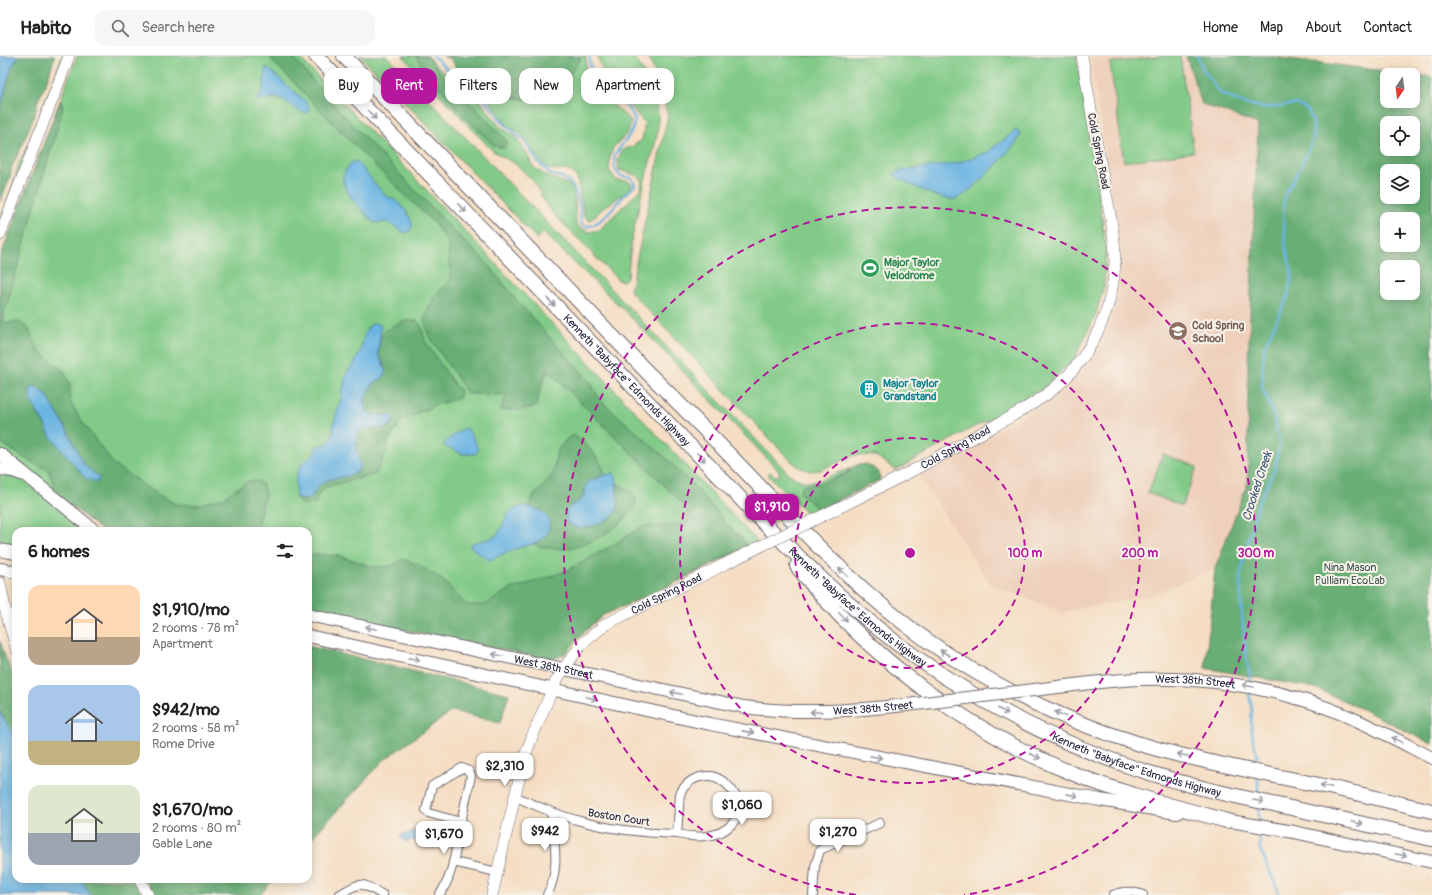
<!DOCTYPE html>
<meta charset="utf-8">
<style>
:root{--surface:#fff;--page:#f6f6f6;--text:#222;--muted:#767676;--line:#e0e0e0;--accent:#b5179e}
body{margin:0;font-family:Pangolin,sans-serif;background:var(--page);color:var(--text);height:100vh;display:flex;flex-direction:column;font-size:15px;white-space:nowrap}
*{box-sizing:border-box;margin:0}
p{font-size:13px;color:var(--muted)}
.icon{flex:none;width:22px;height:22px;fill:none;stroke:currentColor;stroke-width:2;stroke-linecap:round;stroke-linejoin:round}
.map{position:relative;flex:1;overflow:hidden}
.details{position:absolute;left:12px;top:471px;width:300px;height:356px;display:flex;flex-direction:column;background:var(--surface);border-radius:12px;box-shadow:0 2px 10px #0003}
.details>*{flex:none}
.hud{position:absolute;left:324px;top:12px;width:380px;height:36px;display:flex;gap:8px}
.needle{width:26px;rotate:193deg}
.buttons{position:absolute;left:1380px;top:12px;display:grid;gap:8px}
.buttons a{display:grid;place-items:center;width:40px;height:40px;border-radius:8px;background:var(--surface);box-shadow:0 2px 10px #0003;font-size:20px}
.price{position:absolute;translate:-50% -34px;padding:0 9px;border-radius:8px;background:#fff;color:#222;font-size:13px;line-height:26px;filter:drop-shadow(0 1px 2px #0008)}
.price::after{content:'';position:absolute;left:50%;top:24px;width:12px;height:9px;margin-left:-6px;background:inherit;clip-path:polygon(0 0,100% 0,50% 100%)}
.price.active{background:var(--accent);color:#fff}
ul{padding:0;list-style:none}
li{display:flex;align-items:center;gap:12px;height:100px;padding:0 16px}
li span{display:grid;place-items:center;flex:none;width:112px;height:80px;border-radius:12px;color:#555}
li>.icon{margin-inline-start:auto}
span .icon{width:48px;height:48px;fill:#fffc;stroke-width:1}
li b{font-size:17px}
h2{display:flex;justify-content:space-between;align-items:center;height:48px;padding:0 16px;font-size:17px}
.tag{padding:0 14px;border-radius:12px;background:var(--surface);box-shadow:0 2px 10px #0003;font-size:14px;line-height:36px}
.tag.active{background:var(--accent);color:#fff}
header{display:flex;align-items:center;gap:24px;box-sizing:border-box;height:56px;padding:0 20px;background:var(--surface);border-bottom:1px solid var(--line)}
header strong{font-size:19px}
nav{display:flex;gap:22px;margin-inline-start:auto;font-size:14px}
.search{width:280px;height:36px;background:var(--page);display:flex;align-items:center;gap:10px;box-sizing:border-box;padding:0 14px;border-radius:12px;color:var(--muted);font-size:15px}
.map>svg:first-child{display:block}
.built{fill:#eed0bb}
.green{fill:#81ca87;stroke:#527661}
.forest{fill:#68ae74;stroke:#456858;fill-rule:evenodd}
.water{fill:#69b4e2;stroke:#466b8e}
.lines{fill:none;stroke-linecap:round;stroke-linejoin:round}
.stream{stroke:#69b4e2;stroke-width:2.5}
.street-casing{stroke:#6c646b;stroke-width:10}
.secondary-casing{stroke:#6c646b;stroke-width:12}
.primary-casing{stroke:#6c646b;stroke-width:14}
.highway-casing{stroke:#6c646b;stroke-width:16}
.street{stroke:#fff;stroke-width:8}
.secondary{stroke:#fff;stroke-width:11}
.primary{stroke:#fff;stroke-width:12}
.highway{stroke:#fff;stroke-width:14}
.secondary-bridge-casing{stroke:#6c646b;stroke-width:12;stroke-linecap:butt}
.primary-bridge-casing{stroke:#6c646b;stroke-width:14;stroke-linecap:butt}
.secondary-bridge{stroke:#fff;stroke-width:11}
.primary-bridge{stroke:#fff;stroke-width:12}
.oneway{stroke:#9c9ca7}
.ring{fill:none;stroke:#b5179e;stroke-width:2;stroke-dasharray:7 5}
.labels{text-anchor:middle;stroke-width:4;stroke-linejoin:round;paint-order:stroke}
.street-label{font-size:11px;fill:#22223b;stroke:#f7f3e8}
.leisure-label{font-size:11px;font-weight:bold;fill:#27864d;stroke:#f7f3e8;text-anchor:start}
.education-label{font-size:11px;font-weight:bold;fill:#785e54;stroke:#f7f3e8;text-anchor:start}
.culture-label{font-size:11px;font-weight:bold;fill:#0d838f;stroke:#f7f3e8;text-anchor:start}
.park-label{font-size:11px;fill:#3e5452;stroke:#f7f3e8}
.water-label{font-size:12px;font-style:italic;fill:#3b5575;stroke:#f7f3e8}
.centre{fill:#b5179e;stroke:#f7f3e8;stroke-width:2}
.ring-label{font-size:12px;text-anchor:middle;font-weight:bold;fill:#b5179e;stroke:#f7f3e8;stroke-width:4;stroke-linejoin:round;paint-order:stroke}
</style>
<header>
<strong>Habito</strong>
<div class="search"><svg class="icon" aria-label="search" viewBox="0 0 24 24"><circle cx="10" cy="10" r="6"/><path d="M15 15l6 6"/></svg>Search here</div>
<nav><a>Home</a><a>Map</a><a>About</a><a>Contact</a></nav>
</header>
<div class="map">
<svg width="1432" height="839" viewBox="0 0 1432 839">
<rect width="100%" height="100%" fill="#f7f3e8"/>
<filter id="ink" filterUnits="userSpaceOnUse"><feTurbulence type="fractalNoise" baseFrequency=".025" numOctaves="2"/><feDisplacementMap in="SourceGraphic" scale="8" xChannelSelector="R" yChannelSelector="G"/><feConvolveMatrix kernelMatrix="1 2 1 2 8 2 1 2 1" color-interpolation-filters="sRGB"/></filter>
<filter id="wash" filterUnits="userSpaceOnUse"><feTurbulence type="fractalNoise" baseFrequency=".012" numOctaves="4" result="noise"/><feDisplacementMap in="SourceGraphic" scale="16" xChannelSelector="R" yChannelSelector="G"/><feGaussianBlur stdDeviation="0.9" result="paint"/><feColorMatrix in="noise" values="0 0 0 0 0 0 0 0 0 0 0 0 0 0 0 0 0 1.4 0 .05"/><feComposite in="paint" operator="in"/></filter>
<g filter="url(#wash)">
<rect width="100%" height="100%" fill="#f5dec4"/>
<!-- built -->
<path class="built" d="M1090,0h96l16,48 56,19 -10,241v118l-33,87 -66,27 -86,16 -72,-27 -72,-109 128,-74 37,-34 18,-25 10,-25 8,-34v-36z"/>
<!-- green -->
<g class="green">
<path d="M62,0h3l-65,167v-6l5,-9 9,-26 4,-17 11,-21 6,-20 4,-6 5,-16 7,-14z"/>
<path d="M77,0h221l119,124 340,361 -37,20 -62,30 -55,24 -19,17 -18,21 -8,4 -11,2 -239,-49v-79h-205l-103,-81v-192z"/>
<path d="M360,0h27l402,418c19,13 29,8 48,-1 5,-2 9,-3 15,-3 -16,8 -32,16 -49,15l-3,8 13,11 5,6 -9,5 -41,-40 2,-3 5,4h4l1,-2 -2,-4 -155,-161 -80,-76 -6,6z"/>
<path d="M403,0h25l6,8 19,15 14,7 12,13 20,27 15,10 11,14 8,17 15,10 20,7 5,5 2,11 1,24 4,4 9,4 10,-2 42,-41 1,-9 -6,-5 -17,-5 -1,-9 4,-11 9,-3 11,-7 3,-17 -27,-30 -14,-20 -7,-17h36c11,13 25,46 25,62 1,18 -6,37 -11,54 -8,34 -17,67 -19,103 -2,5 -4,6 -9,6l-70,-72 -15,-27 -17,-17 -24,-14z"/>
<path d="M580,0h6v14l15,24 30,27 -3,11 -15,16 -3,9 -1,13 7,10 11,1 5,3 -3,6 -27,19 -11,11h-3l-4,-5 -7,-37 -6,-7 -23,-2 -10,-11 -17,-24 -14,-9 -22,-31 54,7 16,-6 25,-35z"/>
<path d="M648,0h428l19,110 11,84 -2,36 -9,31 -20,40 -30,30 -18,10 -21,15 -32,15 -78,43 -20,-14 -21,-1 -35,15 -11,1 -10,-4 -9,-7 -160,-169 38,-175 -10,-36z"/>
<path d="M1163,0h17l14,96 -70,10 -14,-99z"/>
<path d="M1163,398l34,13 -15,39 -34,-13z"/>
<path d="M0,418l18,4 9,5 60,48h-71v15l-16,-4z"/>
</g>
<!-- forest -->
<g class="forest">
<path d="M19,0h36l-8,25 -10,22 -2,11 -14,34 -9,18 -2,12 -10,24v-93l12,-43z"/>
<path d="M268,0h24l39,46 124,130 32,31 32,40 72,80 10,18 67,59 30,30 30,36 14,12 5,8 -89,45 -55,24 -19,17 -18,21 -8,4 -11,2 -239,-49v-54l7,-2 25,2 34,11 17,-1 12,-7 14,5 27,17 22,24h19l25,-16 31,-9 27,-10 45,-25 30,-19h21l22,-3 2,-10 -10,-14 -130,-129 -6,14 -6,23 -17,3h-19l7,-15 -39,-1 -39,-58 -5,-16 10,-23 17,-18 -4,-37 -11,-17 -79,-77z"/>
<path d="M415,0h13l11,15 68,70 -3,7 -10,-2 -40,-41z"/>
<path d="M443,0h137v4l-25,35 -16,6 -54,-7 -8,-11 -20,-12 -5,-11z"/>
<path d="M1186,0h80l166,21v667l-72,-36 -45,-20 -110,-20 10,-99 33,-87v-118l10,-240 -56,-20zM1387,19h26v26h-26zM1387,67h26v26h-26zM1387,115h26v26h-26zM1387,163h26v26h-26zM1387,211h26v26h-26z"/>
<path d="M61,44l2,8 -61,213 5,2 11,-2 10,7 11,23 25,20 6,14v17l13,21 31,42 42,28 19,11 21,1 27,-7 25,-17h10l5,4 2,10 -9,34 -2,2h-151l-45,-36 -10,-25 -24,-12 -24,-16v-184zM33,329l13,9 22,38 16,33 2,14 -36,-43 -5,-11 -8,-12z"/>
<path d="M405,265h12l4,4 4,16 29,43 6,6 -1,8 -24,7 -32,15 -13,18 -5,16 -9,20 -51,13 -7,9 -2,7c-8,2 -17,3 -20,-6l10,3 5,-2c14,-29 28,-13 48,-28 3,-13 -8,-29 1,-39 8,-9 32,7 34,-13 -5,-1 -20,-3 -22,-4 -4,-1 -6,-4 -6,-7 -4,-14 7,-23 18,-30v-13l-6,-10 2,-18 10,-9z"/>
<path d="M574,379c15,11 25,23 32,40l-11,3 -10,10 -2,7 -8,9 -5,1 4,21c23,6 32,-11 45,-26l-2,-8v-9c7,4 19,10 19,19 0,13 -34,35 -46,40 -4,2 -10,3 -14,5 -14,3 -30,2 -43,-3l8,-3 -10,-34h-3l5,-11 6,-5 14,-17 4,-24 11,-12z"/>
<path d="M867,408l12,8 1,8 -62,30 -5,-6 -13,-11 3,-8c17,1 33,-6 48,-14l-5,-1 11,-5z"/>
<path d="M0,585l4,13 12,28v56l-16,-26z"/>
<path d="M308,590l201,48 -9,29 -48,-12 -68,49 -76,82z"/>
<path d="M80,823h54l8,16h-51z"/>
<path d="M145,823h129l-14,16h-106z"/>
</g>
<!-- water -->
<g class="water">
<path d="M0,0h19l-7,10 -12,43z"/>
<path d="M266,11l39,34 4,6v4l-3,2 -5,-1 -21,-14h-8l-15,3c10,-15 5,-19 9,-34z"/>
<path d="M1016,74l3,2 1,4 -4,7c-10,11 -48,54 -61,56 -14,2 -44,-14 -57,-21l-4,-4 5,-3 59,-8 30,-11z"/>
<path d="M356,105c11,10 18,24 29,34 3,3 8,3 11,6 8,6 26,27 9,32l-18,-11 -13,1c-9,-11 -33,-31 -31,-46 1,-5 5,-10 8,-14z"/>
<path d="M374,267l5,1 2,3 -3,27 8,16 -2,7 -11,7 -6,9 -3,8 2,9 6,5h18l4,3 -1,4c-11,16 -29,-5 -36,15 -4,11 5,21 2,33 -20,15 -34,-1 -48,28 -6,3 -9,2 -15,-1 -1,-9 -1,-24 5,-32 8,-9 11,-5 16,-19l10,-2 4,-4 2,-7v-8l6,-19 8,-34 7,-8 6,-12 5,-18 3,-7z"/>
<path d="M33,329l13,9 22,38 16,33 15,12 -1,5 -12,-3 -36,-43 -5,-11 -15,-25v-9z"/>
<path d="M467,372c2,3 11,19 11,22l-3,4h-12l-13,-6 -5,-1 -1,-3c6,-6 14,-14 23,-16z"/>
<path d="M614,417c4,6 2,12 3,18 1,7 3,12 0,19 -5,10 -27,19 -38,18 -4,-1 -8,-3 -12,-5 -5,-22 10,-14 17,-28 1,-4 2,-9 3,-13l19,-7z"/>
<path d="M523,450c9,1 19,3 24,11 3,4 3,8 2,12 -4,14 -19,15 -30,19 -10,3 -20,8 -29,12 -4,-1 -18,-12 -21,-15 7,-6 21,-2 29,-12 10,-12 5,-23 25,-27z"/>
<path d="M0,656l16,26v141h64l11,16h-91z"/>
<path d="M415,774l7,7 -4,4 -3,-2 -1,2 -3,-2 -3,4 -8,-6 4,-4 3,2 4,-4 2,1z"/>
</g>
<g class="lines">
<!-- stream -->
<g class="stream">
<path d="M433,0l18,17 21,11 34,42 10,8 10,9 12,19 13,13c26,1 30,28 30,49l6,3c17,-5 21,-15 33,-27 5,-6 11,-10 15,-15l-3,-7 -12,-2 -5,-7 -1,-13 18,-25 3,-12c-5,-8 -10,-16 -17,-22 -5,-4 -11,-7 -16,-10 -8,-7 -14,-21 -12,-31"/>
<path d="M1197,0l7,15 16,22 22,10 23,5 31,-4 12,6 5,13v16l-11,25 -17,31 -2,16 2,32 7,31 -5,25 -23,48 -2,40 11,26 7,31 -6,27 -15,30 -10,37 -9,39 2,39 5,47 3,11v10"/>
<path d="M1249,635l3,20 -1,13 2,17 4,11v15"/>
<path d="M1258,722v19"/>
<path d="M1259,750v17"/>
<path d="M1260,774v19l20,46"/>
</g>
</g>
</g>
<g filter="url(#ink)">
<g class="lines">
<defs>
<g id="street">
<path d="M462,712l7,3 2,5 -10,46 -33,-9 -2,-3 6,-24z"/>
<path d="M712,720c19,5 36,30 20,48 -14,15 -38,14 -55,10l3,-40c6,-13 18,-19 32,-18z"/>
<path d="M514,740c22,10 43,19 66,25 32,9 64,12 97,13"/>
<path d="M453,806l44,10"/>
<path d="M339,839c23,-15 22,-12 44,0"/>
<path d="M439,839c15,-18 17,-51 22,-73"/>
<path d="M547,839c14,-26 7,-55 4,-83"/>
<path d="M813,839l2,-29 5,-16 60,-27"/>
<path d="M1113,839c10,-5 20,-4 30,0"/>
</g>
<g id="secondary">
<path d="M0,179l69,-179"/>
<path id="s1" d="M830,456c47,-23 93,-46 139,-72 25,-14 50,-27 74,-43 44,-31 70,-82 72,-136 0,-26 -6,-52 -11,-78 -8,-43 -15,-85 -22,-127"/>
<path d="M0,527l5,25 11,40"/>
<path d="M139,823l9,16"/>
<path id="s2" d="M492,839l31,-133 9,-25 24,-56 11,-17 15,-20 24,-20 117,-59"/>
</g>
<g id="primary">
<path d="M0,398l95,77"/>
<path d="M0,413l13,2 8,3"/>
<path d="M0,494l16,3"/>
<path d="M0,513l16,3"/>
<path id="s3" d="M308,559l436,92c61,8 120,3 180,-4"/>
<path d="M308,580l402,88 390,76 77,13"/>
<path id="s4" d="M1042,633c33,-4 66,-9 99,-10 53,-2 108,5 159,20 46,13 89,37 132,59"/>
<path d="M1219,763l75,13 138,30"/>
</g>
<g id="highway">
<path id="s5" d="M316,0l448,467c49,48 97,96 153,135 78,55 165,96 256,122 33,10 66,17 100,24 53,12 106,23 159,35"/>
<path d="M344,0l302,315c41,40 81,81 121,123 51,53 101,105 161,147 72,51 156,89 240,111 47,12 94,21 141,31 41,8 82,19 123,28"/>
<path d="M797,510c72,92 173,167 282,210 48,19 98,31 148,45"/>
</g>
</defs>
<!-- street casing -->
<use href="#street" class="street-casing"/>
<!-- secondary casing -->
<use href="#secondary" class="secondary-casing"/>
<!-- primary casing -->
<use href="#primary" class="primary-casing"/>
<!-- highway casing -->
<use href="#highway" class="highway-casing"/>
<!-- street -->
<use href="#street" class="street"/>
<!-- secondary -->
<use href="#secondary" class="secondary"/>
<!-- primary -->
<use href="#primary" class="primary"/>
<!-- highway -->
<use href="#highway" class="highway"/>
<defs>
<path id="secondary-bridge" d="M723,509l107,-53"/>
<path id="primary-bridge" d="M924,647l118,-14"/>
</defs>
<!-- secondary-bridge casing -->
<use href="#secondary-bridge" class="secondary-bridge-casing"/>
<!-- primary-bridge casing -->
<use href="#primary-bridge" class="primary-bridge-casing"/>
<!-- secondary-bridge -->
<use href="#secondary-bridge" class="secondary-bridge"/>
<!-- primary-bridge -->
<use href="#primary-bridge" class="primary-bridge"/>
</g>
<!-- one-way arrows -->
<defs><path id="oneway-shaft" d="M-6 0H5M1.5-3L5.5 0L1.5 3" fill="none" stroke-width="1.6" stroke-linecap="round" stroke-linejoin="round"/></defs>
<g class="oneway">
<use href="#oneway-shaft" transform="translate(372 59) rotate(46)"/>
<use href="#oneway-shaft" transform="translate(462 152) rotate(46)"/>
<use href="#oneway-shaft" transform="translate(551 246) rotate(46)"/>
<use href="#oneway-shaft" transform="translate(701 401) rotate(45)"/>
<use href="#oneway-shaft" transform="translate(843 516) rotate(-137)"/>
<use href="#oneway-shaft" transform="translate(843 561) rotate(45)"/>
<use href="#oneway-shaft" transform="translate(371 572) rotate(-168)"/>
<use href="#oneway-shaft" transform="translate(945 597) rotate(-147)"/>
<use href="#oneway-shaft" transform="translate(498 599) rotate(-168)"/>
<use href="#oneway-shaft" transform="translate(414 603) rotate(12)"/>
<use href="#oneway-shaft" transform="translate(1248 630) rotate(-170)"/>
<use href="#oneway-shaft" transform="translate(676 637) rotate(-168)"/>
<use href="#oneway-shaft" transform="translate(591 642) rotate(12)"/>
<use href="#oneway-shaft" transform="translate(1003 655) rotate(28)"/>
<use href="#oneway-shaft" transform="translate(816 656) rotate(-180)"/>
<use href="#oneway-shaft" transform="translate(1060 658) rotate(-156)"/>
<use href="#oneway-shaft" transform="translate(748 676) rotate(11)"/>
<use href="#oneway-shaft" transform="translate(1397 684) rotate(-152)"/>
<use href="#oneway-shaft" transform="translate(1183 699) rotate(-166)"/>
<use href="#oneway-shaft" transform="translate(1035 700) rotate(26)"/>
<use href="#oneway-shaft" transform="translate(876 701) rotate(11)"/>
<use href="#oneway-shaft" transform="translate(1326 730) rotate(-168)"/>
<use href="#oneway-shaft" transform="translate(1072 739) rotate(11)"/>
<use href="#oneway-shaft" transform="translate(1258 745) rotate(12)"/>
<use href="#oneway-shaft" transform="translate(1357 767) rotate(12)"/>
<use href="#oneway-shaft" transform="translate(1401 799) rotate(12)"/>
</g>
</g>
<!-- distance rings -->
<g class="ring">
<circle cx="910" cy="497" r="115"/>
<circle cx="910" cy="497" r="230"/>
<path d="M856 839A346 346 0 1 1 964 839"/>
</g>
<!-- icons -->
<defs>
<symbol id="stadium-disc" viewBox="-11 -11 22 22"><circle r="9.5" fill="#2e9e5b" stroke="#f7f3e8"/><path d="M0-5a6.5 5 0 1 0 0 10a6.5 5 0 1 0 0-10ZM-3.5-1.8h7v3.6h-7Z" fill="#fff"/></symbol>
<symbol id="school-disc" viewBox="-11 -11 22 22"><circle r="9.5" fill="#8d6e63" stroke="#f7f3e8"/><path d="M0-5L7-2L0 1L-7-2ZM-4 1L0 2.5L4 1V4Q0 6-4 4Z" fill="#fff"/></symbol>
<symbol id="building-disc" viewBox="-11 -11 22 22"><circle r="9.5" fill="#0f9aa8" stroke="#f7f3e8"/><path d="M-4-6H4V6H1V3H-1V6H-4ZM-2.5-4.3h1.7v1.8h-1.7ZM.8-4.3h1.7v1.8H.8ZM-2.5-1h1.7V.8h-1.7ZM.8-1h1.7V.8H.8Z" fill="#fff"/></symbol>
</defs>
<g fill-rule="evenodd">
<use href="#stadium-disc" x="859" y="201" width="22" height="22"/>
<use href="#school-disc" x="1167" y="264" width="22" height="22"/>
<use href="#building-disc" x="858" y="322" width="22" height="22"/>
</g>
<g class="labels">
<!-- street labels -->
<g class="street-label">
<text transform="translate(1099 95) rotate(79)" y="4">Cold Spring Road</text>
<text dy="4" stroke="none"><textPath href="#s5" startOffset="449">Kenneth "Babyface" Edmonds Highway</textPath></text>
<text dy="4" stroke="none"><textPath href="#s1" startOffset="141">Cold Spring Road</textPath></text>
<text dy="4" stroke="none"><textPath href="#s2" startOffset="368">Cold Spring Road</textPath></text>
<text dy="4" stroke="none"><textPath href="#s5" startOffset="773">Kenneth "Babyface" Edmonds Highway</textPath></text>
<text dy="4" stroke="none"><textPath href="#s3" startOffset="251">West 38th Street</textPath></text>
<text dy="4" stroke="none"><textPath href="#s4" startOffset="154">West 38th Street</textPath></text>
<text dy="4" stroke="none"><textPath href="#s3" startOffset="575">West 38th Street</textPath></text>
<text dy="4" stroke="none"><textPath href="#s5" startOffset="1097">Kenneth "Babyface" Edmonds Highway</textPath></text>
<text transform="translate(619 761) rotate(9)" y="4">Boston Court</text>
</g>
<!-- leisure labels -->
<g class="leisure-label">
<text x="884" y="210">Major Taylor<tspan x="884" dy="13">Velodrome</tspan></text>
</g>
<!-- education labels -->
<g class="education-label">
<text x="1192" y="273">Cold Spring<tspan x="1192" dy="13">School</tspan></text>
</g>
<!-- culture labels -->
<g class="culture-label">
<text x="883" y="331">Major Taylor<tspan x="883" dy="13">Grandstand</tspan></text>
</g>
<!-- park labels -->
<g class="park-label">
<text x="1350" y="515">Nina Mason<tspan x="1350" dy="13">Pulliam EcoLab</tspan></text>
</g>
<!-- water labels -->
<g class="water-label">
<text transform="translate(1257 430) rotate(-72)" y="4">Crooked Creek</text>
</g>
</g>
<circle cx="910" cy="497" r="6" class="centre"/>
<g class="ring-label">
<text x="1025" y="501">100 m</text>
<text x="1140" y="501">200 m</text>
<text x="1256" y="501">300 m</text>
</g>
</svg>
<div class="buttons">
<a><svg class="needle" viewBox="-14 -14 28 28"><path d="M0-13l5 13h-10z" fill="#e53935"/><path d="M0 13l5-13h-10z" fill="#767676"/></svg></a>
<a><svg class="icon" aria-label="locate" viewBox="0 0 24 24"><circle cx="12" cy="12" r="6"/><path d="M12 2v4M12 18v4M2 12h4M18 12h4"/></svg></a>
<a><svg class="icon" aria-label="layers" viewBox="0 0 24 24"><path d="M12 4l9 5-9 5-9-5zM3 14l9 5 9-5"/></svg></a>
<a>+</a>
<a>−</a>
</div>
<b class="price active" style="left:772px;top:472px">$1,910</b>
<b class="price" style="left:505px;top:731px">$2,310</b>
<b class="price" style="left:742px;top:770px">$1,060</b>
<b class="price" style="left:545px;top:796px">$942</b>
<b class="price" style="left:838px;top:797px">$1,270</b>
<b class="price" style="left:444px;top:799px">$1,670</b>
<div class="hud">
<a class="tag">Buy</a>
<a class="tag active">Rent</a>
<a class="tag">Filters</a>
<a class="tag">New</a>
<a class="tag">Apartment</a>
</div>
<section class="details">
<h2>6 homes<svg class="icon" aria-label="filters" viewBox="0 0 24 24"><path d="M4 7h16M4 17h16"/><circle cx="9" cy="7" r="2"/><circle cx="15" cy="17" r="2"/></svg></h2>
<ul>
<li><span style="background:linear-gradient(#ffd9b3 65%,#b9a48a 0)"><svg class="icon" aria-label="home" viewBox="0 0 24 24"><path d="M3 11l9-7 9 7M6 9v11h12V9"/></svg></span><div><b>$1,910/mo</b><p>2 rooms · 78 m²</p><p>Apartment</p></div></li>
<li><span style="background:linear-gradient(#a9c7e8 70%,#c2b280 0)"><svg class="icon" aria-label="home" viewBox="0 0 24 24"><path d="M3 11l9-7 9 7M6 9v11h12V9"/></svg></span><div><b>$942/mo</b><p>2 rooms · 58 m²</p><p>Rome Drive</p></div></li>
<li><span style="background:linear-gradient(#dfe7d0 60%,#9aa5b1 0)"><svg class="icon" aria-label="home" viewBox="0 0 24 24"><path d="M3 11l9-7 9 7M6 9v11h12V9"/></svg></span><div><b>$1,670/mo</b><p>2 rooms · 80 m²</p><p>Gable Lane</p></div></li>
</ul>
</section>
</div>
